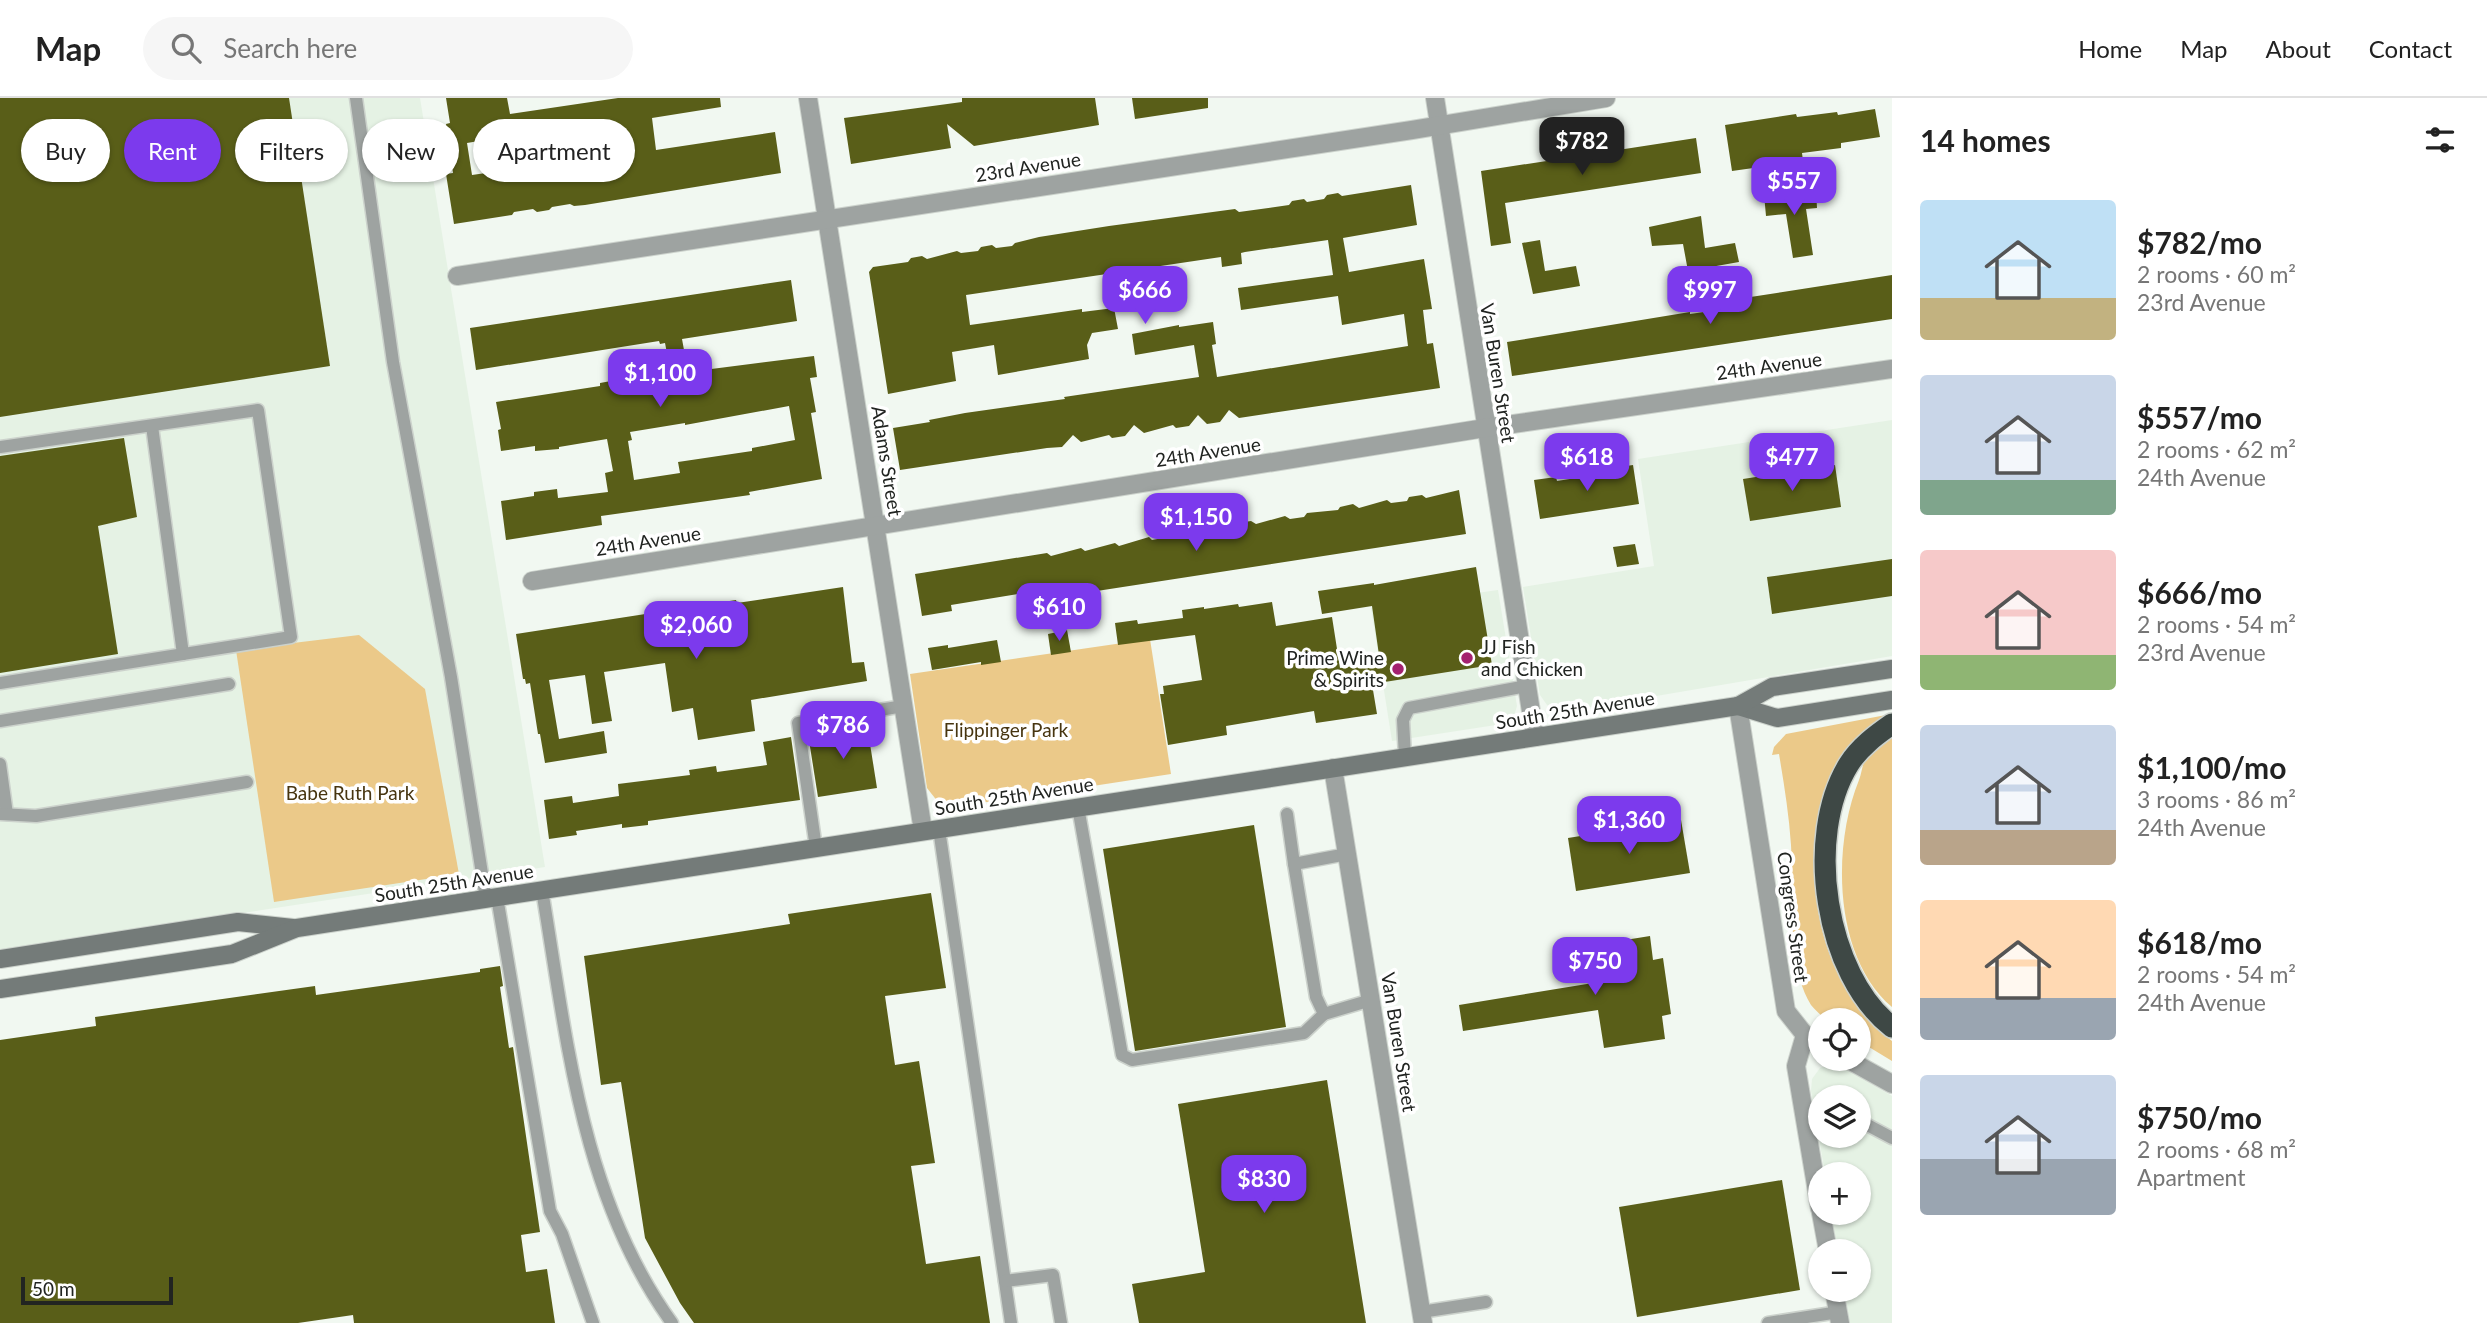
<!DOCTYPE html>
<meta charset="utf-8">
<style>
:root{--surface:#fff;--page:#f6f6f6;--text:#222;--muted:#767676;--line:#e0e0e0;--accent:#7c3aed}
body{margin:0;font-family:Lato,sans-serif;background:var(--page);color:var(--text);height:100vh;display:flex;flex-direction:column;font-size:26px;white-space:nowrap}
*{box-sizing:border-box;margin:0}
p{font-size:23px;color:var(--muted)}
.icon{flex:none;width:38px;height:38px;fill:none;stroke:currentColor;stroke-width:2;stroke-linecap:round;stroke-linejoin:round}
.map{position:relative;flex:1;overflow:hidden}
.panel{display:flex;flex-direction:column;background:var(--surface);width:595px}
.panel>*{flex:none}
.hud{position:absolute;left:21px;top:21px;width:665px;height:63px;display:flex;gap:14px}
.tools{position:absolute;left:1808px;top:910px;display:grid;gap:14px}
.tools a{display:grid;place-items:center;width:63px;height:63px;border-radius:50%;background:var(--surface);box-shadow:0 2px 5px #0004;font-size:35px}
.scale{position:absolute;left:21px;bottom:18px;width:152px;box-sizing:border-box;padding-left:7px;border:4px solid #212421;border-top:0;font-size:19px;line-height:24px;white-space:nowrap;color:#212421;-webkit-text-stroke:5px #fff;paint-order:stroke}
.price{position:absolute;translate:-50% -60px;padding:0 16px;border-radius:14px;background:var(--accent);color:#fff;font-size:23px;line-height:46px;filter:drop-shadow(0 2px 4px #0008)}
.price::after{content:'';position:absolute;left:50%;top:42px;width:21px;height:16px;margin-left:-10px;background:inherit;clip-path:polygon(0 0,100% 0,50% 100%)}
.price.on{background:#222;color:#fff}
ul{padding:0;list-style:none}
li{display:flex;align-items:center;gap:21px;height:175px;padding:0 28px}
li span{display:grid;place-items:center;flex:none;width:196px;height:140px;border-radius:7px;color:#555}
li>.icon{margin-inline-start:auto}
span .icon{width:84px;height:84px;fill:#fffc;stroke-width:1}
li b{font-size:30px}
h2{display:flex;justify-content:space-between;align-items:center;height:84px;padding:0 28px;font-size:30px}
.chip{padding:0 24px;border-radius:32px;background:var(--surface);box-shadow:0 2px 5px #0004;font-size:24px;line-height:63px}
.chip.on{background:var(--accent);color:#fff}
header{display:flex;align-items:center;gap:42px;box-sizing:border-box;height:98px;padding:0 35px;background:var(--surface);border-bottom:2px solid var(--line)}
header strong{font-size:33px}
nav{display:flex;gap:38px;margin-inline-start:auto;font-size:24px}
.search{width:490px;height:63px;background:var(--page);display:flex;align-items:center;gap:18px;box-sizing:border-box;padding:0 24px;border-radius:38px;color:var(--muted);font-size:26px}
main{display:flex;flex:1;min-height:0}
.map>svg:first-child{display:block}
.built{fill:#e5f2e4;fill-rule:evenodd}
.green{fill:#ebc989}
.building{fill:#595e18;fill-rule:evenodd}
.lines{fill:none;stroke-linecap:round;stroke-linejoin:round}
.service-casing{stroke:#ccd2cc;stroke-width:15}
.minor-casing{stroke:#ccd2cc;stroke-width:20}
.tertiary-casing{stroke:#ccd2cc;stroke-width:20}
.secondary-casing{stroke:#ccd2cc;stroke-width:20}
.motorway-casing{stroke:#ccd2cc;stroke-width:24}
.service{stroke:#9ea3a1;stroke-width:12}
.minor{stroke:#9ea3a1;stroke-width:18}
.tertiary{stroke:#9ea3a1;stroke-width:18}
.secondary{stroke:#747b79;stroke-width:18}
.motorway{stroke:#3e4845;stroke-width:21}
.poi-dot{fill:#a4216f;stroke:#fff;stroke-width:2.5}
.labels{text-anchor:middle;stroke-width:7;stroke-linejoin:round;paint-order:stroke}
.street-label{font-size:19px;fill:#212421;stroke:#fff}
.poi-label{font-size:19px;fill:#212421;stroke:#fff;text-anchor:start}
.park-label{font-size:19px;fill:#473510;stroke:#fff}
</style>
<header>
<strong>Map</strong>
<div class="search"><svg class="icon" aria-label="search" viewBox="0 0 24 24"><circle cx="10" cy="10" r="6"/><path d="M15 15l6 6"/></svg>Search here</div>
<nav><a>Home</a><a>Map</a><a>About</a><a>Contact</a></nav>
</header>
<main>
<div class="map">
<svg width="1892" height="1225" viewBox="0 0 1892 1225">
<rect width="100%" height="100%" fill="#f1f8f1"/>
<!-- built -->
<g class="built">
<path d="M0,0h420l125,769 -545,83z"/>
<path d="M1892,322v236l-330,56 -15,-7 -7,-10 -17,-108 131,-21 -16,-107z"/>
<path d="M1498,492l19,116 -3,10 -9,7 -9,2 -104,16 -21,-133z"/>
<path d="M1830,966l10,1 52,31v227h-42l-6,-33h14v-39h-20l-7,-38h27v-39h-33l-14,-83 1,-12 8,-11zM1820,999h38v39h-38z"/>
</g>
<!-- green -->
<g class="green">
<path d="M359,537l66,54 34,185 -185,28 -38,-252z"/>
<path d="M1150,541l21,135 -223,34 -10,-6 -11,-14 -17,-114z"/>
<path d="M1886,617l1,3c-16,24 -32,48 -47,73 -7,9 -17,20 -21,31 -3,8 -2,19 -3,27 -7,70 19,149 76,192v20l-33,-20 -1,-21h-32c-5,-5 -11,-10 -15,-15 -26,-43 -17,-112 -20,-160 -2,-31 -7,-61 -12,-91l-7,1 2,-8 12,-13z"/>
<path d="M1892,636v273c-59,-50 -60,-161 -33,-227 3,-7 3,-18 9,-25 6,-7 16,-14 24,-21z"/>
</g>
<!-- building -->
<g class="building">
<path d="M0,0h289l41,268 -330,51z"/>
<path d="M446,0h61l3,16 108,-16h102l1,9 -69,11 4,32 119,-18 6,41 -196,32 -11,1 -4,-2 -18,3 -3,3 -12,2 -4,-3 -19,3 -2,3 -58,9 -8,-50 7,-1 -7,-49 4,-1zM593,24l5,35 -126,18 -5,-32z"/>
<path d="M962,0h133l4,27 -125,21 -27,-22 4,24 -100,16 -7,-46 118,-16z"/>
<path d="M1132,0h76v10l-73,11z"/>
<path d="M1875,11l5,28 -39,6v5l-39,5 1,8 -71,10 -7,-46 71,-11 1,3 40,-5 1,3z"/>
<path d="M1696,40l5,35 -196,30 6,40 -20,3 -10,-75z"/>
<path d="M1411,87l6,40 -74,13 6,34 75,-13 8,50 -9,1 4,34 6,-1 7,45 -201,30 -10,-8 -9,12 -13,2 -9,-9 -9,11 -13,2 -3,-3 -29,8 -10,-8 -9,11 -13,2 -3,-3 -28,7 -8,-7 -11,12 -15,1 -147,22 -7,-42 37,-6 -1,-2 36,-7 100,-14 -1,-2 135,-20 -5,-32 -59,10 -3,-21 47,-9v2l34,-5 3,22 -4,1 5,32 191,-31 -4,-32 -62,11 -4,-29 -97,14 -3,-22 95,-13 -5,-35 -83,12 -4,1 1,11 -20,3 -1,-10 -255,38 4,30 112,-16v3l32,-4 4,21 -26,4 -5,12 2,14 -91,16 -4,-30 -42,7 4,29 -68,13 -19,-122 4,-5 35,-5 3,-4 11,-2 5,3 30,-8 4,2 17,-2 3,-4 11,-2 4,3 16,-2 3,-3 24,-6 70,-11 126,-17 4,3 50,-7 3,-4 12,-2 3,3 17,-3 3,-4 11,-2 4,3z"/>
<path d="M1816,92l1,18 -11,1 7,46 -20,3 -7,-44 -20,2 -2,-22z"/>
<path d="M1701,118l4,32 30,-5 4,19 -51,9 -5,-27 -31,2 -3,-19z"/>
<path d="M1540,142l5,31 31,-5 4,20 -47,8 -11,-51z"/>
<path d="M1892,177v44l-380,57 -5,-34 183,-30v2l42,-6 -1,-8z"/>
<path d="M791,182l6,41 -115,18 6,33 126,-16 3,21 -7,1 6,34 -5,1 11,66 -73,13 1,3 -149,21 1,9 -96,15 -5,-39 33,-5v-4l23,-3 1,9 50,-6 -3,-19 8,-2 -6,-32 -48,8v2l-24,2v-5l-34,5 -3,-21 3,-1 -5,-27 104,-16v-3l22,-4 1,3 48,-8 -6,-31 -5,1 -1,-3 -183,29 -6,-42zM789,308l6,34 -43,8v3l-74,11 2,11 -46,7 -6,-39 4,-1 -2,-8 55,-9v2z"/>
<path d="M124,340l13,79 -39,9 20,128 -118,19v-217z"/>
<path d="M1633,367l6,39 -99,15 -6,-39 22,-3 1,4 57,-9 -1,-4z"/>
<path d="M1835,367l6,42 -91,14 -7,-42z"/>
<path d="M1459,392l7,44 -434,67 -2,-9 -79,13 1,6 -30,5 -7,-42 132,-21 4,3 30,-8 4,3 30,-8 4,3 30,-9 3,3 16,-3 2,-4 12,-2 6,4 29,-8 4,2 15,-2 2,-4 13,-2 5,3 29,-8 5,3 14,-2 3,-4 31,-3 2,-3 13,-3 6,4 28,-8 4,3 16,-2 2,-4 13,-2 4,3z"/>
<path d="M1635,446l4,20 -22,3 -4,-20z"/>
<path d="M1892,461v37l-120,18 -5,-37z"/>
<path d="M1476,469l16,98 -120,19 5,30 -61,9 -2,-12 -88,15 1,9 -59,10 -8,-51h4l-1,-8 39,-6 -7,-45 -77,10 -3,-22 22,-3 1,4 45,-6 -1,-8 22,-3v2l34,-5 1,3 33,-5 4,24 56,-9 8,51 40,-6 -8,-56 -50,8 -4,-23 56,-8v2z"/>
<path d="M843,489l9,76 12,-1 3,19 -116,19 4,31 -57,9 -5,-32 -21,4 -7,-49 -61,9 8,49 -20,3 -7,-49 -36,5 10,59 45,-8 3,22 -62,10 -5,-29h-2l-8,-51 -4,1 -1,-5h-2l-7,-45 220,-34 1,3z"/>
<path d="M1067,532l4,22 -20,3 -3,-21z"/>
<path d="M997,542l4,22 -20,3v-3l-49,8 -4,-22 20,-3v3z"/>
<path d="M867,627l10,63 -59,9 -10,-63z"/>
<path d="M791,639l9,63 -152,21v4l-26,3v-4l-46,7 1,4 -28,4 -5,-39 28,-4 1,7 46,-7 -1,-12 72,-9 -1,-5 27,-4 1,6 50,-7 -4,-23z"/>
<path d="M1681,722l9,53 -114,18 -8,-53z"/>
<path d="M1254,727l32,202 -151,24 -32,-202z"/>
<path d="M931,795l15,95 -61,8 10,69 24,-4 16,102 -24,3 15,98 54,-8 10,67h-296l-14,-20 -35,-65 -24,-156 -20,3 -17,-129 206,-32 -2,-10z"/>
<path d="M1650,838l3,24 10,-2 8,56 -9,2 3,23 -61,9 -6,-38 -135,21 -4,-26 134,-22 -5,-37z"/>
<path d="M500,868l3,20 -3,1 9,61 4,-1 27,185 -19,3 5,37 21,-3 8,54h-201l-1,-8 -55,8h-298v-283l96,-14 -1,-9 220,-31 1,9 164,-23v-3z"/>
<path d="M1327,982l39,243h-227l-7,-39 73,-12 -27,-168z"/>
<path d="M1782,1082l18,110 -163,27 -18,-110z"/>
</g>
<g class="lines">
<defs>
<g id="service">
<path d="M356,0l37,264 58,315 35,222"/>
<path d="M152,328l31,228"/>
<path d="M0,349l258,-37 33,227 -291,46"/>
<path d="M0,623l229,-37"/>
<path d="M1405,659l-2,-37 6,-12 118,-22"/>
<path d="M0,666l7,50"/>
<path d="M1078,709l44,248 10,5 172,-27 20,-19"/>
<path d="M0,716l36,2 211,-34"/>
<path d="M1287,716l7,50"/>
<path d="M939,731l72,494"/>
<path d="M816,750l-18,-125 106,-17"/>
<path d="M1347,756l-53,10 22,133 8,17 47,-14"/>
<path d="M542,792c25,149 39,307 130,433"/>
<path d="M497,799l53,314 12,23 31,89"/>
<path d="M1858,1022l34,18"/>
<path d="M1806,1025l14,-2"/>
<path d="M1005,1183l48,-6 8,48"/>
<path d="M1421,1214l65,-10"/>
<path d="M1768,1225l71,-11"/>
</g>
<g id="minor">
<path d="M808,0l115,733"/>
<path d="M1435,0l100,639"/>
<path d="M457,178l955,-146 194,-32"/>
<path d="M532,483l953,-153 407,-59"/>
<path d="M1333,670l90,555"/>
<path d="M1805,937l-9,31 24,143"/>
<path d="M1821,1115l7,38"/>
<path d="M1834,1192l6,33"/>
</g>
<g id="tertiary">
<path d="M1738,608l48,305 19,24 15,8"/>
<path d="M1847,961l45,25"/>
</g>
<g id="secondary">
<path d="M1738,608l39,12 115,-18"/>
<path d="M0,861l238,-37 55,6"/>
<path d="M0,891l232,-35 65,-26 1441,-222 34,-19 120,-18"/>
</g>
<path id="motorway" d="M1892,626c-16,11 -32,23 -43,40 -45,72 -24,211 43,263"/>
</defs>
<!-- service casing -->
<use href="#service" class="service-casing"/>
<!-- minor casing -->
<use href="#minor" class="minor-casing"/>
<!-- tertiary casing -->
<use href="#tertiary" class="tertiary-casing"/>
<!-- secondary casing -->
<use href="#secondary" class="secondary-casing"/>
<!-- motorway casing -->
<use href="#motorway" class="motorway-casing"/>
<!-- service -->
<use href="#service" class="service"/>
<!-- minor -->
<use href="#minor" class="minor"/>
<!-- tertiary -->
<use href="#tertiary" class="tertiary"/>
<!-- secondary -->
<use href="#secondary" class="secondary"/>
<!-- motorway -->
<use href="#motorway" class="motorway"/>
</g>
<!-- markers -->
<g class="poi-dot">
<circle cx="1467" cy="560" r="7"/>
<circle cx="1398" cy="571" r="7"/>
</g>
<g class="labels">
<!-- street labels -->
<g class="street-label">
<text transform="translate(1028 69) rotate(-9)" y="7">23rd Avenue</text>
<text transform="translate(1769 268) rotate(-8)" y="7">24th Avenue</text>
<text transform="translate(1498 275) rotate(81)" y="7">Van Buren Street</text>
<text transform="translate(1208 354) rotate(-9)" y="7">24th Avenue</text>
<text transform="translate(887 363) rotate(81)" y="7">Adams Street</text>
<text transform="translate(648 443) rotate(-9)" y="7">24th Avenue</text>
<text transform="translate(1575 612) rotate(-9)" y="7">South 25th Avenue</text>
<text transform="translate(1014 698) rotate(-9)" y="7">South 25th Avenue</text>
<text transform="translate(454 785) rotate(-9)" y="7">South 25th Avenue</text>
<text transform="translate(1793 819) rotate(82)" y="7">Congress Street</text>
<text transform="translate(1399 944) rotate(81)" y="7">Van Buren Street</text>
</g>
<!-- poi labels -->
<g class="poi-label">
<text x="1481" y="556">JJ Fish<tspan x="1481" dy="22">and Chicken</tspan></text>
<text x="1384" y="567" text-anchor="end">Prime Wine<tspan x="1384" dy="22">&amp; Spirits</tspan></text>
</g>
<!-- park labels -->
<g class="park-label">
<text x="1006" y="639">Flippinger Park</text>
<text x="350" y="702">Babe Ruth Park</text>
</g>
</g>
</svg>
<div class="tools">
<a><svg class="icon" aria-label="locate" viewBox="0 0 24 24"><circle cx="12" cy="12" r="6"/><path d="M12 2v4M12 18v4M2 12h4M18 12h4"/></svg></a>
<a><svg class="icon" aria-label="layers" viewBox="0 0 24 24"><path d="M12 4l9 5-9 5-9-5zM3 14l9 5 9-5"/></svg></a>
<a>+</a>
<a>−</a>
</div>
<div class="scale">50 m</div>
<b class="price on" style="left:1582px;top:79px">$782</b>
<b class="price" style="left:1794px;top:119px">$557</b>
<b class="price" style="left:1145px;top:228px">$666</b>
<b class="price" style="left:1710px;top:228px">$997</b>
<b class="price" style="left:660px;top:311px">$1,100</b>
<b class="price" style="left:1587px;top:395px">$618</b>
<b class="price" style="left:1792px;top:395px">$477</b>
<b class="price" style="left:1196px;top:455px">$1,150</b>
<b class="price" style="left:1059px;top:545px">$610</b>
<b class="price" style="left:696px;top:563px">$2,060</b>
<b class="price" style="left:843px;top:663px">$786</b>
<b class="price" style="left:1629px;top:758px">$1,360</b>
<b class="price" style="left:1595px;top:899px">$750</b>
<b class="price" style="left:1264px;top:1117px">$830</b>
<div class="hud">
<a class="chip">Buy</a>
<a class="chip on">Rent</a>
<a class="chip">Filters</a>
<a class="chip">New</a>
<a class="chip">Apartment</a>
</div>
</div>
<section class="panel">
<h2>14 homes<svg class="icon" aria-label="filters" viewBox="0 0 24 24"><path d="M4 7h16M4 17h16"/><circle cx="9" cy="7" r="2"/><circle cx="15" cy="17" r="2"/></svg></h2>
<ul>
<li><span style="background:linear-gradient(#bfe0f5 70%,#c2b280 0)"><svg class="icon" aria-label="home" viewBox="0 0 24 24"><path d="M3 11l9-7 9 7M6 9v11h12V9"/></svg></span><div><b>$782/mo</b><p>2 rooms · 60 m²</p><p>23rd Avenue</p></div></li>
<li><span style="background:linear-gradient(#c9d6e8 75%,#7fa58c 0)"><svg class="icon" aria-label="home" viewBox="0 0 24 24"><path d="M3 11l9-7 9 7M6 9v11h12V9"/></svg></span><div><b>$557/mo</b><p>2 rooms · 62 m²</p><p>24th Avenue</p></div></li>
<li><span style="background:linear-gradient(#f6c9c9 75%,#8fb573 0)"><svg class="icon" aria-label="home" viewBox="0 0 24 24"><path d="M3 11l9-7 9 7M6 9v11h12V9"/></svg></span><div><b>$666/mo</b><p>2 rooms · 54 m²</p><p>23rd Avenue</p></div></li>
<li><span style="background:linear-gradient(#c9d6e8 75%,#b9a48a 0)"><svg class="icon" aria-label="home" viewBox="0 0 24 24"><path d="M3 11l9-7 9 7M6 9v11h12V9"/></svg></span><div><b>$1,100/mo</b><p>3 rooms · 86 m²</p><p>24th Avenue</p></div></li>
<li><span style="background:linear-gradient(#ffd9b3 70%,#9aa5b1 0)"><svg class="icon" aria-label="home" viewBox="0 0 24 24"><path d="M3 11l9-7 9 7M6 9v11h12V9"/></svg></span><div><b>$618/mo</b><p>2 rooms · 54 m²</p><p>24th Avenue</p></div></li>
<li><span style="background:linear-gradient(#c9d6e8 60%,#9aa5b1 0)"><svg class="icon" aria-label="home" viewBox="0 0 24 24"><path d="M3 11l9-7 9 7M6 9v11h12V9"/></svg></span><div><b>$750/mo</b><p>2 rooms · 68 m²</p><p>Apartment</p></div></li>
</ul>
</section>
</main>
